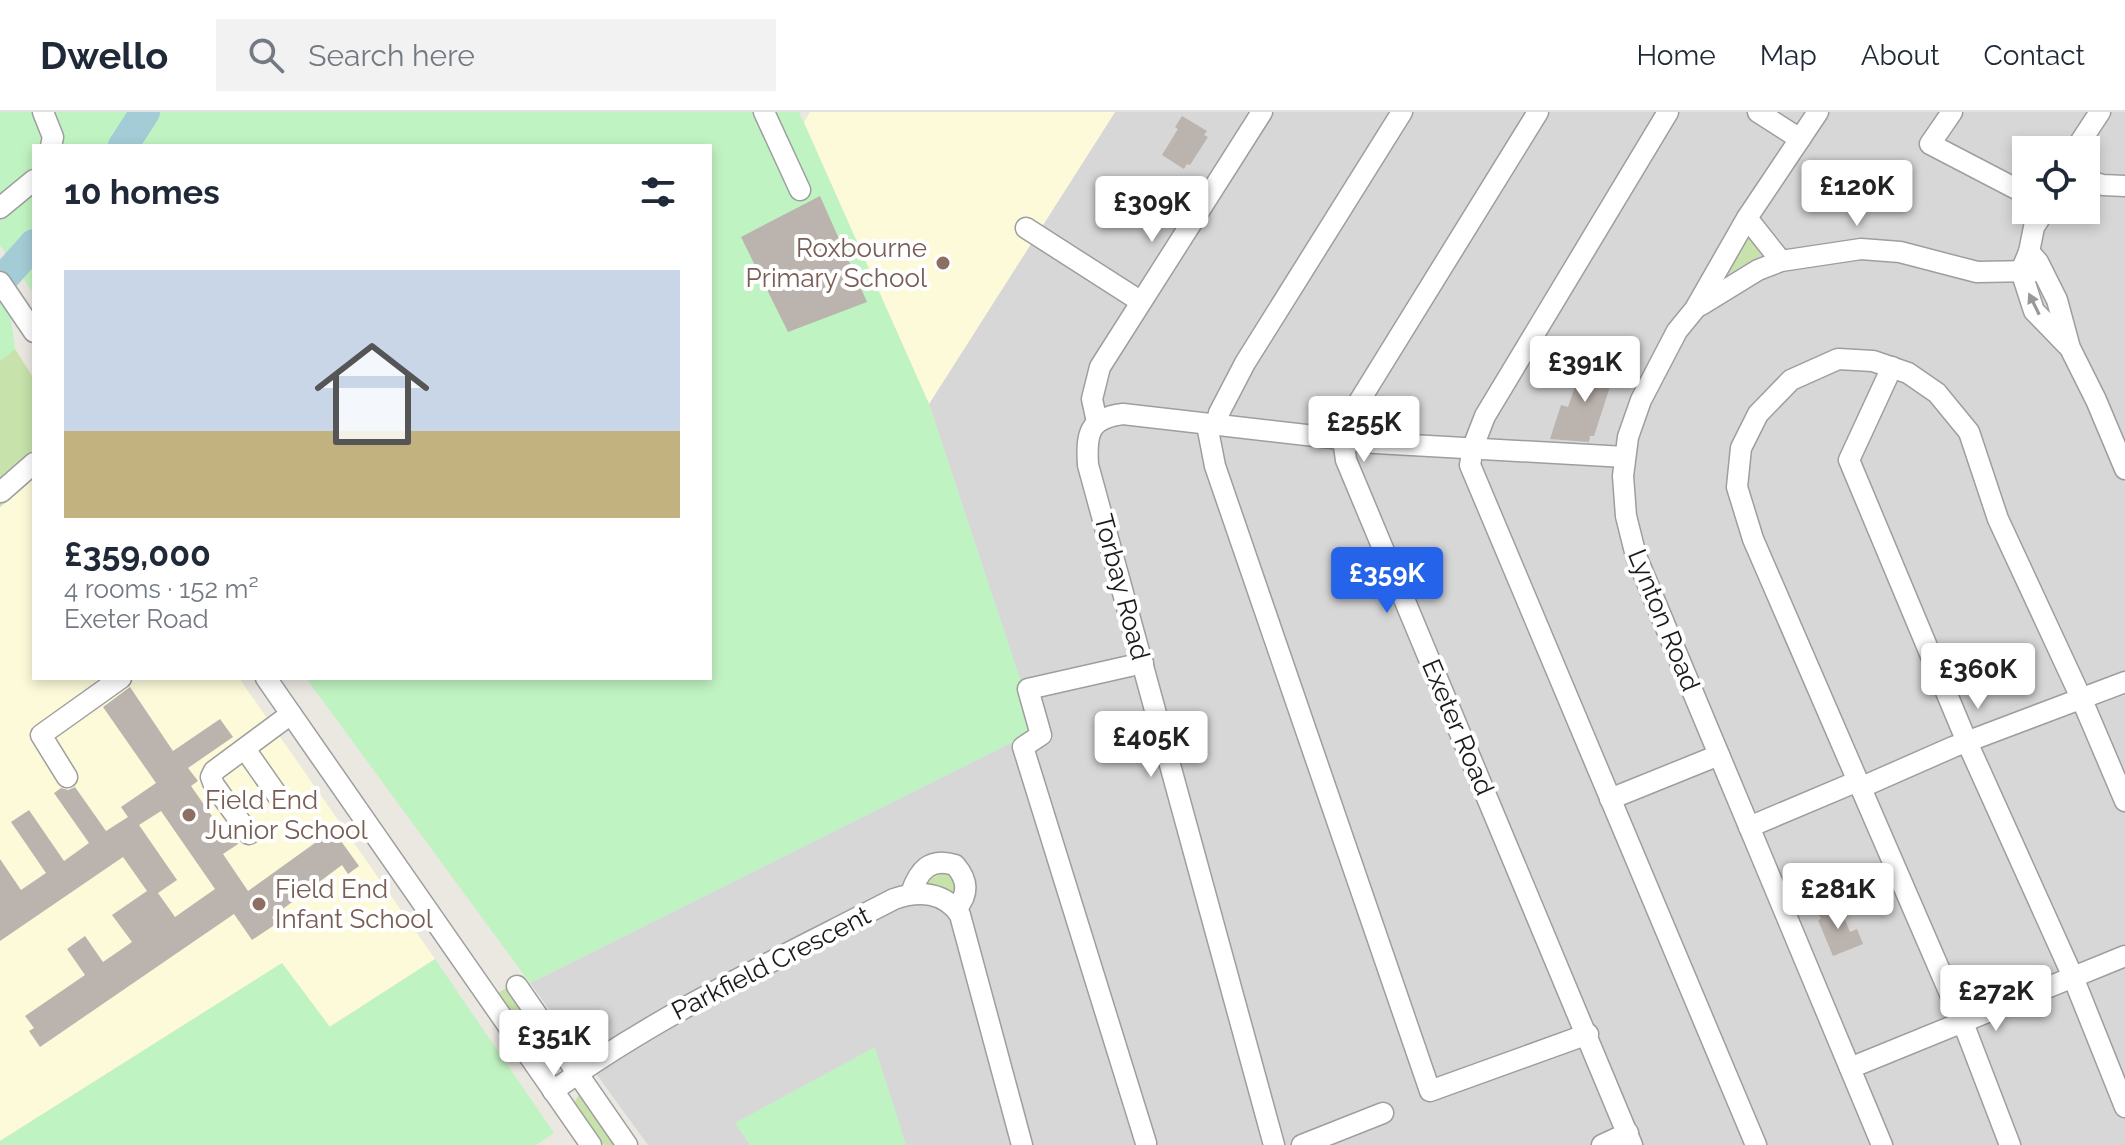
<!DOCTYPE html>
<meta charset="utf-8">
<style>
:root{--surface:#fff;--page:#f2f2f3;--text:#1f2937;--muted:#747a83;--line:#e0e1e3;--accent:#2563eb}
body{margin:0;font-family:Raleway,sans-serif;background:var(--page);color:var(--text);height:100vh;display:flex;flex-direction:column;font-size:30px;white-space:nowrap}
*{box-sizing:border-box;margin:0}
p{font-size:26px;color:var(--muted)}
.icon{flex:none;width:44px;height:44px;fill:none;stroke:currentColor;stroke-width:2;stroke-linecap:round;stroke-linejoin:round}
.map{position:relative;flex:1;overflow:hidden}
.drawer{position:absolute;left:32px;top:32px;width:680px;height:536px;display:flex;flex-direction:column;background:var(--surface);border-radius:0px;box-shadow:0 4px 12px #0003}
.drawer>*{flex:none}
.tools{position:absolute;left:2012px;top:24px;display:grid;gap:16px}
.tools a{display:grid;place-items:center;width:88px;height:88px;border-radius:0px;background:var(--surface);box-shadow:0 4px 12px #0003;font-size:40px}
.price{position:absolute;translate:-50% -68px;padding:0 18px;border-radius:8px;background:#fff;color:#222;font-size:26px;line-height:52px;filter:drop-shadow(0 2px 4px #0008)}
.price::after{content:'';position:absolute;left:50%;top:48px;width:24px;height:18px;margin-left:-12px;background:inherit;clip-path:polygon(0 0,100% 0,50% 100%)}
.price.current{background:var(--accent);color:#fff}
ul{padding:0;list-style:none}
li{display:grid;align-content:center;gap:16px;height:424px;padding:0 32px}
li+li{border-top:2px solid var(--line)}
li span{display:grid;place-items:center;height:248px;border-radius:0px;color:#555}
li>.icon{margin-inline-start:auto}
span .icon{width:144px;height:144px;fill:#fffc;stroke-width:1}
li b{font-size:34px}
h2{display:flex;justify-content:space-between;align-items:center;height:96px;padding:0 32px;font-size:34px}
header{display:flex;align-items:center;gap:48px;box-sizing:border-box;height:112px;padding:0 40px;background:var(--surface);border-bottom:2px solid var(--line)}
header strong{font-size:38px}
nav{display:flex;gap:44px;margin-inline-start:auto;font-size:28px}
.search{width:560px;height:72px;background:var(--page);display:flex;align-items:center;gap:20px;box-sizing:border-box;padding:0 28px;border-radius:0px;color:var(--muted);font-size:30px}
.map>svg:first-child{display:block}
.residential{fill:#d8d7d8;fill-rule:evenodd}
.education{fill:#fcfad9}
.grass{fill:#c7e2aa}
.park{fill:#c0f3c2}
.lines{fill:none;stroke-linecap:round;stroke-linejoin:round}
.river{stroke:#a4ccd6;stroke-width:30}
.building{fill:#bbb3ae;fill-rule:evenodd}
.minor-casing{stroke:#9e9e9e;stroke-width:23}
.minor{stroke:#fff;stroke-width:20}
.oneway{fill:#989898}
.education-dot{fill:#8d6e63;stroke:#fff;stroke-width:3}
.labels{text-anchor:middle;stroke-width:8;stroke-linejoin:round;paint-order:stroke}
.education-label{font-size:26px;fill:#785e54;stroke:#fff;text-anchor:start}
.street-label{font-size:26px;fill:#1a1a1a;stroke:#fff}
</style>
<header>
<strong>Dwello</strong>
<div class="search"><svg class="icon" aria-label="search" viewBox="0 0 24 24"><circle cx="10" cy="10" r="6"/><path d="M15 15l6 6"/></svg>Search here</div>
<nav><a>Home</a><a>Map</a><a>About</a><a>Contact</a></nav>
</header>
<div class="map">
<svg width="2125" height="1033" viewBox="0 0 2125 1033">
<rect width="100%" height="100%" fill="#ebe7e1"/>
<!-- residential -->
<path class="residential" d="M1115,0h1010v1033h-1477l-118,-162 506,-253 -107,-326zM2026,38h60v60h-60z"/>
<!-- education -->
<g class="education">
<path d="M810,0h305l-186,292 -125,-282z"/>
<path d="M34,365v201h205l196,281 -106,68 -47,-64 -282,178v-634z"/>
</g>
<!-- grass -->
<g class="grass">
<path d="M1744,119l17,24 -39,22z"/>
<path d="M15,237l19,30v98l-34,30v-146z"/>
<path d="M930,757l24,2 3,27 -37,-13z"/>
<path d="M506,876l55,78 -10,2 -53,-75z"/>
<path d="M580,981l36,52h-12l-30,-42z"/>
</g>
<!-- park -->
<g class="park">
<path d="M0,0h799l130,292 108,326 -507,253 -224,-305h404v-532h-676v148l-34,-49z"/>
<path d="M0,170l7,9 8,58 -15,12z"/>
<path d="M435,847l119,174 -18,12h-536v-4l282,-178 48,64z"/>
<path d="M875,935l31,98h-156l-15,-22z"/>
</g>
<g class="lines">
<!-- river -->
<g class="river">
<path d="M123,34l22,-34"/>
<path d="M0,170l34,-38"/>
</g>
</g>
<!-- building -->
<g class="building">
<path d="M1182,4l25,15 -3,4 4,2 -18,28 -3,-1 -3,5 -22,-14 16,-26 -3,-2z"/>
<path d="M820,84l47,106 -79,30 -47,-95z"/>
<path d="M1593,243l23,13 -22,68h-4l-1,6 -39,-3 11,-34 7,2 10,-29 8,2z"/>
<path d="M130,575l43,64 47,-32 13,18 -45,31 10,13 -7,5 30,43 5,-3 12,18 -15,10 25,37 85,-61 26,36 -11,8 -6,-9 -70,52 4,7 -24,16 -18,-26 -194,133 -11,-16 5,-3 -9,-12 60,-41 -18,-26 18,-13 18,26 29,-20 -20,-27 35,-24 -24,-34 -123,84v-82l21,31 25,-17 -35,-51 18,-12 35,51 25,-18 -35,-50 7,-5 7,2 7,-3 31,44 22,-14 -7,-10 35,-24 -53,-76zM161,699l54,78 -40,28 -17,-24 19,-13 -38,-55z"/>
<path d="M1839,793l11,27 7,-3 6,15 -30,12 -15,-36 3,-1 -3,-6z"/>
</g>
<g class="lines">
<defs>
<g id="minor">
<path d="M43,0l10,25 -2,9"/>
<path d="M764,0l36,78"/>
<path d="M1538,0l-186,301 -9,26 3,21 286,685"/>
<path d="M1668,0l-183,304 -12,31 -3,18 286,680"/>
<path d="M1758,0l42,27"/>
<path d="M1818,0l-71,106 -52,91 -18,22 -36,69 -13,37 -5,39 3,40 10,40 246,589"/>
<path d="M1952,0l-22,32 96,50"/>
<path d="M2075,38l25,-38"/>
<path d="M2086,68l17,5 22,1"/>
<path d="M0,96l34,-28"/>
<path d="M2045,98l-11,17 -5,25 -8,19 13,40 33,34"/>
<path d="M1747,106l34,43"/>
<path d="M1026,116l114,73"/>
<path d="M2029,140l9,10 19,38 13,48 26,52 29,69"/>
<path d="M0,170l34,50"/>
<path d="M1701,193l57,-35 23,-9 80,-12 39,3 77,20 65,-1"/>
<path d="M1892,255l-43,93 118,282 106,235 52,130"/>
<path d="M1097,310l-5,-23 8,-32 162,-255"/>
<path d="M1207,313l8,41 215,625 158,-57"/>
<path d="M1216,313l3,-12 26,-50 157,-251"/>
<path d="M1,380l33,-29"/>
<path d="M1143,551l-115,26 13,46 -18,12 123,396"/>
<path d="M266,566l325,467"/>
<path d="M245,637l35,50"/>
<path d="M67,665l-26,-42 80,-57"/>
<path d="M1862,675l91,-40 172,-65"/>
<path d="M1610,687l109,-44"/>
<path d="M1749,715l109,-46"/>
<path d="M249,722l-35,-49 -3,-8 3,-6 77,-57"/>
<path d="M911,781c8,-23 19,-36 44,-28 13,15 14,29 1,44"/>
<path d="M517,874l110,159"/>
<path d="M1850,956l275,-112"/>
<path d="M553,979c106,-77 225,-132 341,-192 25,-9 51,-7 66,16l62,230"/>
<path d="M1274,1033l-186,-680c-2,-32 1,-47 35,-51l253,29 249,14"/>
<path d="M1302,1033l81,-32"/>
<path d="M1602,1033l26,-12"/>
<path d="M2010,1033l-43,-112 -214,-494 -16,-52 4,-39 17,-34 33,-34 47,-21 35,2 35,12 29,20 32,39 29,87 84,181 43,101"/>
</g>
</defs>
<!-- minor casing -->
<use href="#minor" class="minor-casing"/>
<!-- minor -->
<use href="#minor" class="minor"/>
</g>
<!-- one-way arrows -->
<defs><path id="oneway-solid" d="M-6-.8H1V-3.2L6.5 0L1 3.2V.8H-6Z" transform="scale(2)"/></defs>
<use class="oneway" href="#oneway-solid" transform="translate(2034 192) rotate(-116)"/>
<!-- markers -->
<g class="education-dot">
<circle cx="943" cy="151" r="8"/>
<circle cx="189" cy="703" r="8"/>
<circle cx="259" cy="792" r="8"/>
</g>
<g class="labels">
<!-- education labels -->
<g class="education-label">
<text x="927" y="145" text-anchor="end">Roxbourne<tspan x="927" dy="30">Primary School</tspan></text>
<text x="205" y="697">Field End<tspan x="205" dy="30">Junior School</tspan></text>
<text x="275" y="786">Field End<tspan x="275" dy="30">Infant School</tspan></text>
</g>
<!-- street labels -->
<g class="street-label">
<text transform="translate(1122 475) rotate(75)" y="9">Torbay Road</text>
<text transform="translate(1664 508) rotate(68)" y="9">Lynton Road</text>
<text transform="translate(1458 615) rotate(67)" y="9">Exeter Road</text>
<text transform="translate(771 851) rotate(-27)" y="9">Parkfield Crescent</text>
</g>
</g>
</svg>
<div class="tools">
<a><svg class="icon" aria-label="locate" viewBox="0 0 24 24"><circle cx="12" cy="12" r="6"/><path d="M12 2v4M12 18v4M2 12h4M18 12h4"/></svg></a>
</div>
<b class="price" style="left:1857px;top:116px">£120K</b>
<b class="price" style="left:1152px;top:132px">£309K</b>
<b class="price" style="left:1585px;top:292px">£391K</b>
<b class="price" style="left:1364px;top:352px">£255K</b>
<b class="price current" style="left:1387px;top:503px">£359K</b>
<b class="price" style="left:1978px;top:599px">£360K</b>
<b class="price" style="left:1151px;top:667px">£405K</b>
<b class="price" style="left:1838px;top:819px">£281K</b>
<b class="price" style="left:1996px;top:921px">£272K</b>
<b class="price" style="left:554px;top:966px">£351K</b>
<section class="drawer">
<h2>10 homes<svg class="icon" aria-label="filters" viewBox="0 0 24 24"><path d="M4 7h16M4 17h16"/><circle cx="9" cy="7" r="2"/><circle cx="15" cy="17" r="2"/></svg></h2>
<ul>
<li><span style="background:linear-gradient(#c9d6e8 65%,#c2b280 0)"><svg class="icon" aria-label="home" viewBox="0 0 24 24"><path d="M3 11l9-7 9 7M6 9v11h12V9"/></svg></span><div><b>£359,000</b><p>4 rooms · 152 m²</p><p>Exeter Road</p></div></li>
</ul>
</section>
</div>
